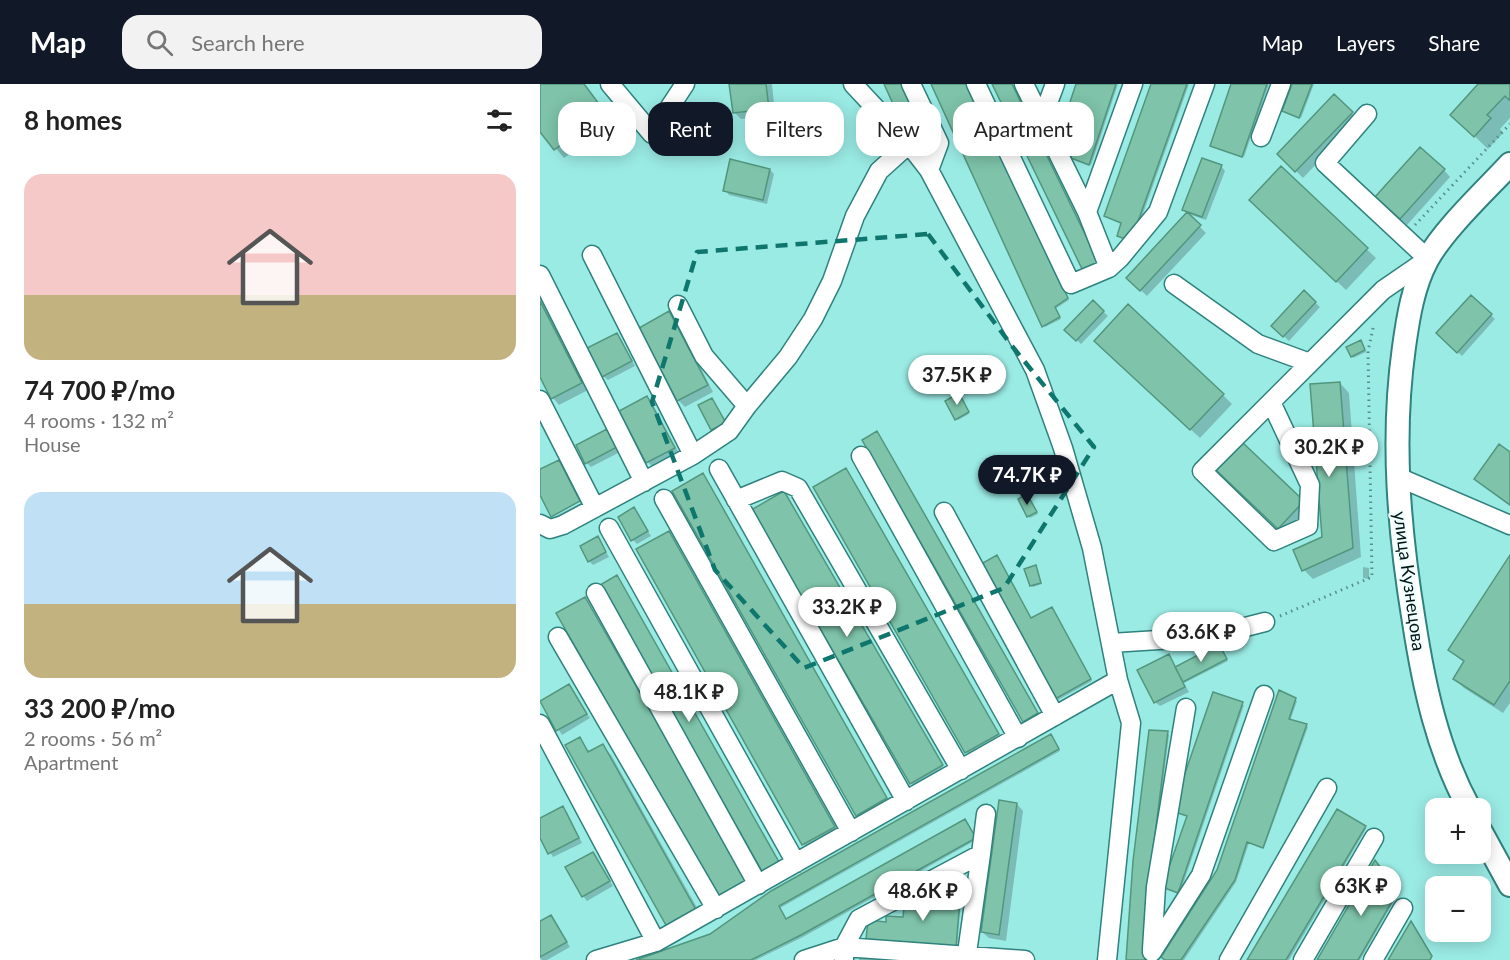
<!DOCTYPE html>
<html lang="en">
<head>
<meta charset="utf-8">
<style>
  :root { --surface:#fff; --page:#f2f2f2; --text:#222; --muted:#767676; --accent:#111827 }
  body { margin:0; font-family:Lato,sans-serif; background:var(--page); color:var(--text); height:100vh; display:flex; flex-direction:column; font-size:22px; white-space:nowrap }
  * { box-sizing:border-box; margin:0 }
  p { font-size:20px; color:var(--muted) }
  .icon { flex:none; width:33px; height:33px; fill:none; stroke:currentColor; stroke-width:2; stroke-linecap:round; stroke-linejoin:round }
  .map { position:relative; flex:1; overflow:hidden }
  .drawer { display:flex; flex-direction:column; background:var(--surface); width:540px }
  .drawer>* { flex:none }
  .banner { position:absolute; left:18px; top:18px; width:570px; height:54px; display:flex; gap:12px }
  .tools { position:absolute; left:885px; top:714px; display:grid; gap:12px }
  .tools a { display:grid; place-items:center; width:66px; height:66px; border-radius:12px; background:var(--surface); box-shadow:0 3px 15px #0003; font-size:30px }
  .price { position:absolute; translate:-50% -51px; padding:0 14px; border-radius:21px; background:#fff; color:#222; font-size:20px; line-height:39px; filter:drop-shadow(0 2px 3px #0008) }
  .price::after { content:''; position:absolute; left:50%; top:36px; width:18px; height:14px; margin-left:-9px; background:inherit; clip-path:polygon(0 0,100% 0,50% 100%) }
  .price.selected { background:var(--accent); color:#fff }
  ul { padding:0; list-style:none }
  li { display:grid; align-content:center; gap:12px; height:318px; padding:0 24px }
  li span { display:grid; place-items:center; height:186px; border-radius:18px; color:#555 }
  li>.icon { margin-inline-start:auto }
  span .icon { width:108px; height:108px; fill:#fffc; stroke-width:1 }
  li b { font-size:26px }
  h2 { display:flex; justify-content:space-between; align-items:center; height:72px; padding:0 24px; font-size:26px }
  .tag { padding:0 21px; border-radius:18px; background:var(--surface); box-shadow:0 3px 15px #0003; font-size:21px; line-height:54px }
  .tag.selected { background:var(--accent); color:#fff }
  header { display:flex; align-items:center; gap:36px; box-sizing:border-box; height:84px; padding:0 30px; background:var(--accent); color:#fff }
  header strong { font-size:28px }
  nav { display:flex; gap:33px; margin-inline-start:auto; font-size:21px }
  .search { width:420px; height:54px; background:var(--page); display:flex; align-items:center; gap:15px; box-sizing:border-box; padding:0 21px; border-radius:18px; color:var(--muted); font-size:22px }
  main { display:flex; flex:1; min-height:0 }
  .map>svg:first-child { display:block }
  .shadow { fill:#0003 }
  .building { fill:#7ec3aa; stroke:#52967e; stroke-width:1.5 }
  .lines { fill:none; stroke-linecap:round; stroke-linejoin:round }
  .minor-casing { stroke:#2f827d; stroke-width:21 }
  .major-casing { stroke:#2f827d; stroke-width:26 }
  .path { stroke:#588e8a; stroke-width:3; stroke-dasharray:1.5 4.5; stroke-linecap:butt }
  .minor { stroke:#fff; stroke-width:18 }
  .major { stroke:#fff; stroke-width:22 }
  .marked { fill:none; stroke:#0f766e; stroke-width:4.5; stroke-dasharray:12 8; stroke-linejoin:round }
  .labels { text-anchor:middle; stroke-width:4.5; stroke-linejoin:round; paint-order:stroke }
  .street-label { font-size:18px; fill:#001413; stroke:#f0fffd }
</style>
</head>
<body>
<header>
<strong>Map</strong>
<div class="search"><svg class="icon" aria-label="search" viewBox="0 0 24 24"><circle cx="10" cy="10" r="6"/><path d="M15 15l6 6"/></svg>Search here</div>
<nav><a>Map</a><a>Layers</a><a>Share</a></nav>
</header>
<main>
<section class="drawer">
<h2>8 homes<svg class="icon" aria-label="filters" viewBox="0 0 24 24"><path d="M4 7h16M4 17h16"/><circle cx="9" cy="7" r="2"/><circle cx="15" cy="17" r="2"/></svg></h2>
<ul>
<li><span style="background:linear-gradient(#f6c9c9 65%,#c2b280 0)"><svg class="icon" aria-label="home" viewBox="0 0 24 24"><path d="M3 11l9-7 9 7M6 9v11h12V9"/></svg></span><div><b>74 700 ₽/mo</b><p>4 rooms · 132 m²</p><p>House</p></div></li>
<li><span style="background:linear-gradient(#bfe0f5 60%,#c2b280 0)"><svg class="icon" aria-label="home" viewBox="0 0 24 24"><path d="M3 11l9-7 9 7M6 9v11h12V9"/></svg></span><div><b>33 200 ₽/mo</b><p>2 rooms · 56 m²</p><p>Apartment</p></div></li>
</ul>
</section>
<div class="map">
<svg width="970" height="876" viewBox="0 0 970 876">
  <rect width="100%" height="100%" fill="#9bebe5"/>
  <!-- shadow -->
  <path class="shadow" d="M0,0H45L73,38L24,74L0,45Z
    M191,0H232L235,31L201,35L194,28Z
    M346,0L375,25L362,34Z
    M393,0H429L529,216L515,225L521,235L505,243Z
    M538,0H578L551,81L534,76L532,74L537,61L520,54Z
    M613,0H649L593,158L578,151L583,139L565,132Z
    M693,0H729L704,73L673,63Z
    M754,0H774L761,34L743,27Z
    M941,0H970V34L960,45L963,49L948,65L926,44Z
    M794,12L818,36L763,94L739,70Z
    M681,82L685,87L666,136L648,130L644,125Z
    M741,84L836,174L806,206L720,125Z
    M230,86L234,90L227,120L189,111L185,106Z
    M904,86L910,93L867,141L844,120Z
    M647,130L666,149L607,212L588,194Z
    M764,208L780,223L749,257L733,242Z
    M931,213L955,235L922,272L898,249Z
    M0,214L48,306L19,321L13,314L0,290Z
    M553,218L568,232L541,260L526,246Z
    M129,229L136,236L173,308L145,323L138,316Z
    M76,250L81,255L95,282L68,296L63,292Z
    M822,260L826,268L813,274L812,272Z
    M565,266L683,311L692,320L660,354Z
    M800,299L809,309L821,473L773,495L764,486L783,454Z
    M420,313L429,330L418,336L416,335Z
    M107,314L113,321L140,371L114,385L108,378L81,328Z
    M172,316L189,343L177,350L160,322Z
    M66,347L80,368L51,383L47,379Z
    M339,351L499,631L486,638L485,637Z
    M19,377L25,384L41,415L13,430V432L0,407V387Z
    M678,386L770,424L746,451Z
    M308,388L459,652L428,670L275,404Z
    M164,393L348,716L319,732L318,731Z
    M245,410L403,683L373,701L213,426Z
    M489,413L498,430L490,434L488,432Z
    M43,418L46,424L19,439L14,433Z
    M94,425L111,452L97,460L93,456Z
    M130,450L296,745L265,762L98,466Z
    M58,454L69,473L53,481L49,477Z
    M970,474V619L963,629L924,604L915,595L925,579L909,566Z
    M823,483L829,484V495L823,494Z
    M497,485L502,500L493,503L491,501Z
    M513,526L552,597L518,616L491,536Z
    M681,564L688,577L644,599L649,608L620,622L615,618L628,572L637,584Z
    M29,602L50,634L22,651L1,618Z
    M740,608L757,617L750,637L768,643L724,764L709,759L696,798L644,876H626L678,787Z
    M674,610L704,621L640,809L624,803L648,733L635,728Z
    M627,649L629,651L613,777L606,876H587Z
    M513,654L520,667L240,824L247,837L425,736L436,756L263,853L216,876H101L170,852Z
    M39,655L50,668L62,661L71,671L164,836L27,662Z
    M477,720L483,727L466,857L449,854L442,848Z
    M23,724L27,728L42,759L13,773L0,751V736Z
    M825,743L826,745L749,876H709Z
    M53,770L73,802L47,817L43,812Z
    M835,778L858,810L820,876H778Z
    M421,804L422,806L417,864L330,856L328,854L348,840L365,835L399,819Z
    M11,833L30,863L7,876H2L0,874V839Z
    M319,873L347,876H319Z"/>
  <!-- building -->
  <path class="building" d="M0,0H44L65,28L14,66L0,48Z
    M189,0H226L229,25L193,29Z
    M344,0H364L374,23L359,33Z
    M391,0H429L528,214L515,223L520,233L502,243Z
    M452,0H472L561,183L545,191Z
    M536,0H576L549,81L531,74L535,60L518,54Z
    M611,0H647L591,157L577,152L581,139L564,132Z
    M691,0H727L702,73L670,62Z
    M752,0H772L759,34L742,27Z
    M938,0H970V14L969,16L965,12L947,31L951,34L934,53L910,31Z
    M794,10L813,28L755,88L737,70Z
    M880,63L905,85L860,135L835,113Z
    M662,74L682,81L662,133L642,126Z
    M190,75L230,85L223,116L183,107Z
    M741,82L828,164L796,198L709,116Z
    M647,128L661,141L600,207L586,194Z
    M764,206L776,218L743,253L731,242Z
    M931,211L952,230L917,269L896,249Z
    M553,216L564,227L536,257L524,246Z
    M0,217L42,299L11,315L0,293Z
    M588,220L684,310L650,346L554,257Z
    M129,227L168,301L137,317L99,244Z
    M77,249L92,277L62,293L47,264Z
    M821,256L825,266L811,273L806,263Z
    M800,298L813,464L762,487L753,466L782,453L770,300Z
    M419,309L429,328L415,336L405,317Z
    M107,312L135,364L106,379L79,327Z
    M172,314L186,339L171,346L158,321Z
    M67,345L77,363L45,380L36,361Z
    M337,347L498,629L483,638L322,356Z
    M702,358L764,417L738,445L676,386Z
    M959,360L970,368V421L934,395Z
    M19,376L40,417L11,433L0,411V385Z
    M306,384L459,650L425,669L273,403Z
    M163,389L347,714L316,732L132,407Z
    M244,407L403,681L370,700L211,426Z
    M487,410L497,428L487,433L478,415Z
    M94,423L108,447L91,457L78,433Z
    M129,447L295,743L262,761L96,465Z
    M58,452L66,468L48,478L40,462Z
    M457,471L491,534L512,523L551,595L515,615L441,480Z
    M970,471V597L954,621L913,595L924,577L908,566Z
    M496,481L501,499L490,502L484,485Z
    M77,491L239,778L222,787L60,501Z
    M45,513L207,796L178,813L16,529Z
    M679,560L687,575L643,598L635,583Z
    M629,570L645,603L614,619L597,586Z
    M29,600L47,630L16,647L0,617Z
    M739,606L756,614L749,635L767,640L723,764L707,758L695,796L641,876H625L621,873L677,786Z
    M673,608L703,618L638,809L622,803L647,732L632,727Z
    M609,646L628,647L612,775L605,876H586L593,777Z
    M511,650L519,665L239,822L246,835L425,735L436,754L261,851L211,876H96L170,850L231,807Z
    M40,653L48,668L63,660L156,826L127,843L25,661Z
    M459,716L477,719L459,851L441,848Z
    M23,722L39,754L8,770L0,754V734Z
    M797,725L826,742L746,876H707Z
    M53,768L70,797L42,813L25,783Z
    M835,776L858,807L818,876H777Z
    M399,800L421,802L416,863L326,855L328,836L346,838V832L363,833L364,824L380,825V816L397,818Z
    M11,831L27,858L0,873V837Z
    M871,837L892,872L890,876H848Z"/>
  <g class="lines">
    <!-- minor casing -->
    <g class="minor-casing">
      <path id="minor" d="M70,0L112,50L145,0
        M313,0L369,60L389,86L495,286L523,364L552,464L578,596L591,639L567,876
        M371,0L399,59L389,86
        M436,0L531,200L569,184L580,174L618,128L665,0
        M484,0L547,128
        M502,35L515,0
        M721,53L741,0
        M52,171L153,371
        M569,184L547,128L593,0
        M0,191L104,398
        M634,200L718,260L770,279
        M138,221L164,272L207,322
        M0,316L55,424
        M731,318L770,401L768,442L734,457L662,387L843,206L888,175L785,79L827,30
        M321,372L478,654
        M179,385L366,717
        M858,393L970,441
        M124,415L311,748
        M196,416L242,397L258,404L421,686
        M404,428L515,632
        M0,440L10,445L23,441L153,371L189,347L207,322L248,273L273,235L292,197L315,132L339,87L369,60
        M69,444L256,779
        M56,509L218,801
        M18,553L176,825
        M571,559L666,553L725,538
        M0,640L116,858
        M441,770L446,730
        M612,865L616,803L646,624
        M612,868L661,791L724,611
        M56,876L116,858L578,596
        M264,876L304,863L485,876
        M304,876V863L319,835L441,770L426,876
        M689,876L787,704
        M763,876L834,754
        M833,876L863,824"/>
    </g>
    <!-- major casing -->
    <g class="major-casing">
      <path id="major" d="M929,724C898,667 884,603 874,538C859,447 851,355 864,263C868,234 873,202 887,176C904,145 946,106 970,80
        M940,746L970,801"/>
    </g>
    <!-- path -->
    <path class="path" d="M875,141L970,40
      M740,532L832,493L828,267L834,240"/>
    <!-- minor -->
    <use href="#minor" class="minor"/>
    <!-- major -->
    <use href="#major" class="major"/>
  </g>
  <!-- marked area -->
  <path class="marked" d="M388,150L472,262L554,363L464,504L264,584L175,486L112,318L157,168Z"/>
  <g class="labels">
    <!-- street labels -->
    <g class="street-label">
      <text transform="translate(869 497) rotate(82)" y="6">улица Кузнецова</text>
    </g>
  </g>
</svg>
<div class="tools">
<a>+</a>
<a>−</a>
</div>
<b class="price" style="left:417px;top:322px">37.5K ₽</b>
<b class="price" style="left:789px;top:394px">30.2K ₽</b>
<b class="price selected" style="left:487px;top:422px">74.7K ₽</b>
<b class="price" style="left:307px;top:554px">33.2K ₽</b>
<b class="price" style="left:661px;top:579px">63.6K ₽</b>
<b class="price" style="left:149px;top:639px">48.1K ₽</b>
<b class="price" style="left:821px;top:833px">63K ₽</b>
<b class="price" style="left:383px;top:838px">48.6K ₽</b>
<div class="banner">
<a class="tag">Buy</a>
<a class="tag selected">Rent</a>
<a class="tag">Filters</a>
<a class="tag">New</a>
<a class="tag">Apartment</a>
</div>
</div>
</main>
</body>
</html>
